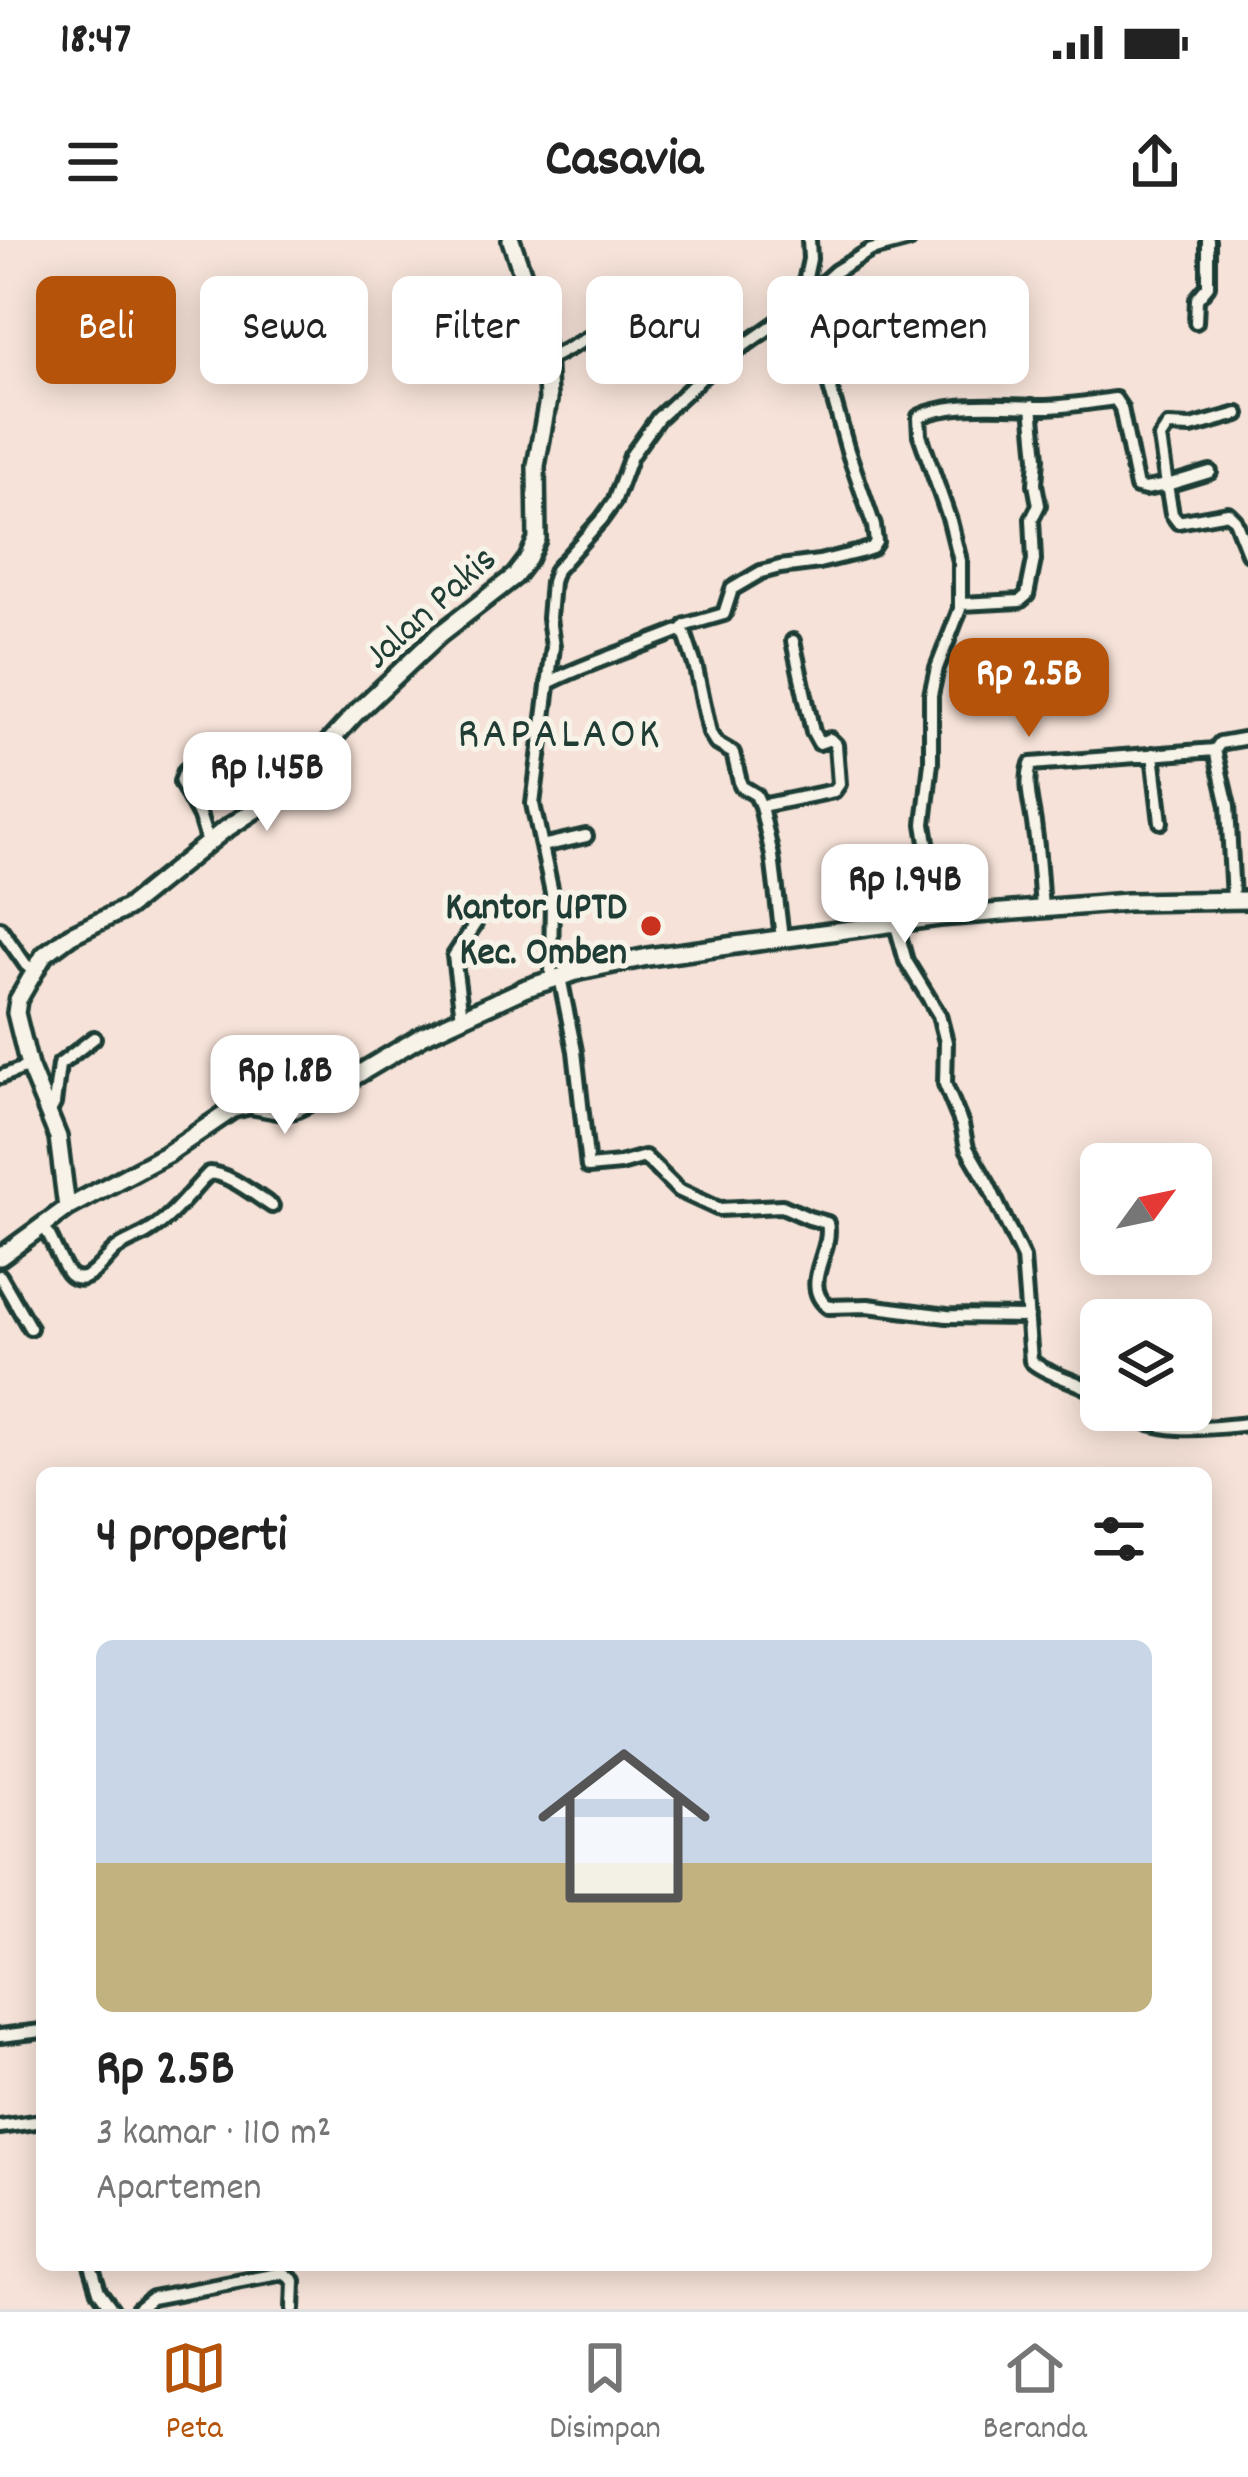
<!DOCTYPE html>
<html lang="id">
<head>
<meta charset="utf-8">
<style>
  :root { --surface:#fff; --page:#f6f6f6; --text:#222; --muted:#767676; --line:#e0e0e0; --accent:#b45309 }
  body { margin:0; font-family:Dekko,sans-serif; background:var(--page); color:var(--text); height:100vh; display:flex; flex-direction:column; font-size:45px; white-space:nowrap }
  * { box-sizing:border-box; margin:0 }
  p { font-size:39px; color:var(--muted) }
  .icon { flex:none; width:66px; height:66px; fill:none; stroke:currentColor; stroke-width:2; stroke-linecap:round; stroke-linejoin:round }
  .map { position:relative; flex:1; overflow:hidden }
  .drawer { position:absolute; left:36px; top:1227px; width:1176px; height:804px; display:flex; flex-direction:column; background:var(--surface); border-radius:18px; box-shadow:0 6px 30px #0003 }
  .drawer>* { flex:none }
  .banner { position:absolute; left:36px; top:36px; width:1176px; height:108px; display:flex; gap:24px }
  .needle { width:78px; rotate:57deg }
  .tools { position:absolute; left:1080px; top:903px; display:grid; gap:24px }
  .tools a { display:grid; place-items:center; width:132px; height:132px; border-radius:18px; background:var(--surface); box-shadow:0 6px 30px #0003; font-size:60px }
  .price { position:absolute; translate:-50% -102px; padding:0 27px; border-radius:24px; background:#fff; color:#222; font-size:39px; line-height:78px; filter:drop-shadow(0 3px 6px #0008) }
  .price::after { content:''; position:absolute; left:50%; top:72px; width:36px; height:27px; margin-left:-18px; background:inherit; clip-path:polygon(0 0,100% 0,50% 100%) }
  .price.selected { background:var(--accent); color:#fff }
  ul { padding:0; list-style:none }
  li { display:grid; align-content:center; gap:24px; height:636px; padding:0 60px }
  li+li { border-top:3px solid var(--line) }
  li span { display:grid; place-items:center; height:372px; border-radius:18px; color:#555 }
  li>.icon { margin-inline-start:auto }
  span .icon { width:216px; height:216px; fill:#fffc; stroke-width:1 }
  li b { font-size:51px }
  h2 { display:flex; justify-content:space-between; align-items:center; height:144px; padding:0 60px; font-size:51px }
  .chip { padding:0 42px; border-radius:18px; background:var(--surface); box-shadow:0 6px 30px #0003; font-size:42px; line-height:108px }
  .chip.selected { background:var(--accent); color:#fff }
  .status { display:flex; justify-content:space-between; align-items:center; height:84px; padding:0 60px; background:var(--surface); direction:ltr }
  .status svg { height:33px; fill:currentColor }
  header { display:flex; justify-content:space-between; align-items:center; height:156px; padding:0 60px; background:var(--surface); font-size:54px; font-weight:800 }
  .dock { display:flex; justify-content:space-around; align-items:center; height:168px; border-top:3px solid var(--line); background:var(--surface); font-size:33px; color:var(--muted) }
  .dock a { display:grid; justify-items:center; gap:6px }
  .dock .selected { color:var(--accent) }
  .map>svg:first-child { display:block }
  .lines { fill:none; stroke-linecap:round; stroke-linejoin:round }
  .street-casing { stroke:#1f3d34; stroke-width:20 }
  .secondary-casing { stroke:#1f3d34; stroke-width:24 }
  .street { stroke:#f7f3e8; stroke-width:10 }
  .secondary { stroke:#f7f3e8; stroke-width:15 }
  .poi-dot { fill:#c8321e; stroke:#f7f3e8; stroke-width:4.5 }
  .labels { text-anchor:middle; stroke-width:10; stroke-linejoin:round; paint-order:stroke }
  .street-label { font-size:39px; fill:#1f3d34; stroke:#f7f3e8 }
  .poi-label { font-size:39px; font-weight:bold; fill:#1f3d34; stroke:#f7f3e8; text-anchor:end }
  .quarter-label { font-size:45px; letter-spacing:3px; fill:#1f3d34; stroke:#f7f3e8 }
</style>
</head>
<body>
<div class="status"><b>18:47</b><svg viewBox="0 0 49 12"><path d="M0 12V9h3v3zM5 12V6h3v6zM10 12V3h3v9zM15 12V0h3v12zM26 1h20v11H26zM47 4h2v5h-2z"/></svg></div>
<header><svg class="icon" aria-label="menu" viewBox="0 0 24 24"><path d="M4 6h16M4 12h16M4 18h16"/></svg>Casavia<svg class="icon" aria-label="share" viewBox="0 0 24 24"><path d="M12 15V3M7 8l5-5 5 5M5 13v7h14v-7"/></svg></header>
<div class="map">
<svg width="1248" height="2069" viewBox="0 0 1248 2069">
  <rect width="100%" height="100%" fill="#f6e2d8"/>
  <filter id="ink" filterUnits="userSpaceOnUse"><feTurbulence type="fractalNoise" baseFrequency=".00833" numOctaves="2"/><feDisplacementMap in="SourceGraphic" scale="24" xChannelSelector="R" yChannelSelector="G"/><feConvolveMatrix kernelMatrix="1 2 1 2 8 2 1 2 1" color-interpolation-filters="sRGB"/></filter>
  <g filter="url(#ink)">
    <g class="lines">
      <!-- street casing -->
      <g class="street-casing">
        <path id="street" d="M1196,82L1197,59L1208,46V0
          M547,120L594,95L625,75
          M1210,232L1167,245L1160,198L1168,186L1191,187L1238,174
          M961,364L1020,361L1027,355L1034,320L1032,279L1039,265L1035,244L1037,218L1032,166
          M548,443C591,421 638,408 683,389
          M1153,514L1161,582
          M204,515L185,531L181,542L200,577L208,603
          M761,566L834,551L839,544L836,505L830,499L819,503L813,492L793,401
          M542,606L533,564L553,407L549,378L552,342L556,330L601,280L614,262L631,216L658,178L712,128L782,79L836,31L871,10L909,0
          M1233,659L1228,566L1215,510L1220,503L1248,498
          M936,660L960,636
          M1042,669C1040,643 1039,617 1035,591C1033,568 1024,547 1031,524L1215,510
          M939,677L924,584L931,522V455L937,428L960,369V321L950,281L920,195L919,177C949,162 1002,166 1036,167C1061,168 1090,162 1115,159L1121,168L1137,247L1145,249L1167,245L1172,274L1178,282L1228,273L1235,280L1248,313
          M895,682L906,721L939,775L946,802L945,844L962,885L967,908L988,944L1023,1018L1031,1121C1046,1135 1080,1141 1101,1155
          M0,688L26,725L36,730
          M782,698L772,616L761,566L756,555L741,546L733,513L716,503L710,493L696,428L683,389L686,385L724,374L732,349L761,332L780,327L819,322L860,312L872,308L876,302L874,286L848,211L818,104L813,96L798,89L796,84L810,19L809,0
          M560,737L575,811L588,927L620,924L645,917L678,950L719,969L782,966L809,978L827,983C834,1011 799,1044 828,1067L868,1066L947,1076L1028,1077
          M551,740L552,653L542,606L586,596
          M462,777L454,716L475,684
          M0,837L29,826
          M49,873L54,864L59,825L94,798
          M43,985C52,997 62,1028 70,1035C87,1049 104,1019 115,1010C125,1002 137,999 148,992C172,978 190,952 209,933C230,934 253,954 272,966
          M0,1036L30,1088
          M1119,1170C1160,1195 1202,1189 1248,1184
          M0,1796L42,1791
          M0,1887L42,1881
          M91,2025L99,2051L112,2069
          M138,2069L152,2058L284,2033L294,2041L293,2069"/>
      </g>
      <!-- secondary casing -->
      <g class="secondary-casing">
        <path id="secondary" d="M67,968L58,897L29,826L16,773L18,760L44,715L71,695L127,668L223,591L284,551L356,473L439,395L515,336L528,319L537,299L536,226L548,160L546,114L542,92L511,0
          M0,1017L67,968L167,914L233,869L250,865L283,871L295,869L320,857L424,795L526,748L579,731L648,717L939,677L1127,662L1248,660"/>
      </g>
      <!-- street -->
      <use href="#street" class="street"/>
      <!-- secondary -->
      <use href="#secondary" class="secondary"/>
    </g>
  </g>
  <!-- markers -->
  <circle class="poi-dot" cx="651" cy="686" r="12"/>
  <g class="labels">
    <!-- street labels -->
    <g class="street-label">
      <text transform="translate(428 365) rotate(-42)" y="14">Jalan Pakis</text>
    </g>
    <!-- poi labels -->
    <g class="poi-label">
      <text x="627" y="678">Kantor UPTD<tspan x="627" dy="45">Kec. Omben</tspan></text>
    </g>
    <!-- quarter labels -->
    <g class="quarter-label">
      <text x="560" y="506">RAPALAOK</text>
    </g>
  </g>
</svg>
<div class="tools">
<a><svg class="needle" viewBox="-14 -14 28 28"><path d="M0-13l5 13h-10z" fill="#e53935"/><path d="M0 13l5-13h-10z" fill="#767676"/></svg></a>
<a><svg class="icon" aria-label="layers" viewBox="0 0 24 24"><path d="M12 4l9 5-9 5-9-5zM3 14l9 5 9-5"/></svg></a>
</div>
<b class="price selected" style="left:1029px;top:500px">Rp 2.5B</b>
<b class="price" style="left:267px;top:594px">Rp 1.45B</b>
<b class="price" style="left:905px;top:706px">Rp 1.94B</b>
<b class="price" style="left:285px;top:897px">Rp 1.8B</b>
<div class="banner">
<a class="chip selected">Beli</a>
<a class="chip">Sewa</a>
<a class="chip">Filter</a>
<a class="chip">Baru</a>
<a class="chip">Apartemen</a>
</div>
<section class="drawer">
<h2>4 properti<svg class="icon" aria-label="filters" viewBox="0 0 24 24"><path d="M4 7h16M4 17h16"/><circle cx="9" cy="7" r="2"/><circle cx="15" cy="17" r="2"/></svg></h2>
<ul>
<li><span style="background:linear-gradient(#c9d6e8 60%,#c2b280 0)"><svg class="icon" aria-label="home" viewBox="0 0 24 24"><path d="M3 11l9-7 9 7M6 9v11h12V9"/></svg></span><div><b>Rp 2.5B</b><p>3 kamar · 110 m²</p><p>Apartemen</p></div></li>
</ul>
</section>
</div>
<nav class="dock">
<a class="selected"><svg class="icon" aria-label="map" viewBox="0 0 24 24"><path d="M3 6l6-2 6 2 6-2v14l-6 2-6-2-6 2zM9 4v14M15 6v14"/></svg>Peta</a>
<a><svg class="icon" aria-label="saved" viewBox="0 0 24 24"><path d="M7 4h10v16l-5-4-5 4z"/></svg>Disimpan</a>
<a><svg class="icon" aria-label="home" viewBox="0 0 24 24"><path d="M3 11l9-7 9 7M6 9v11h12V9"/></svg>Beranda</a>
</nav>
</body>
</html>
